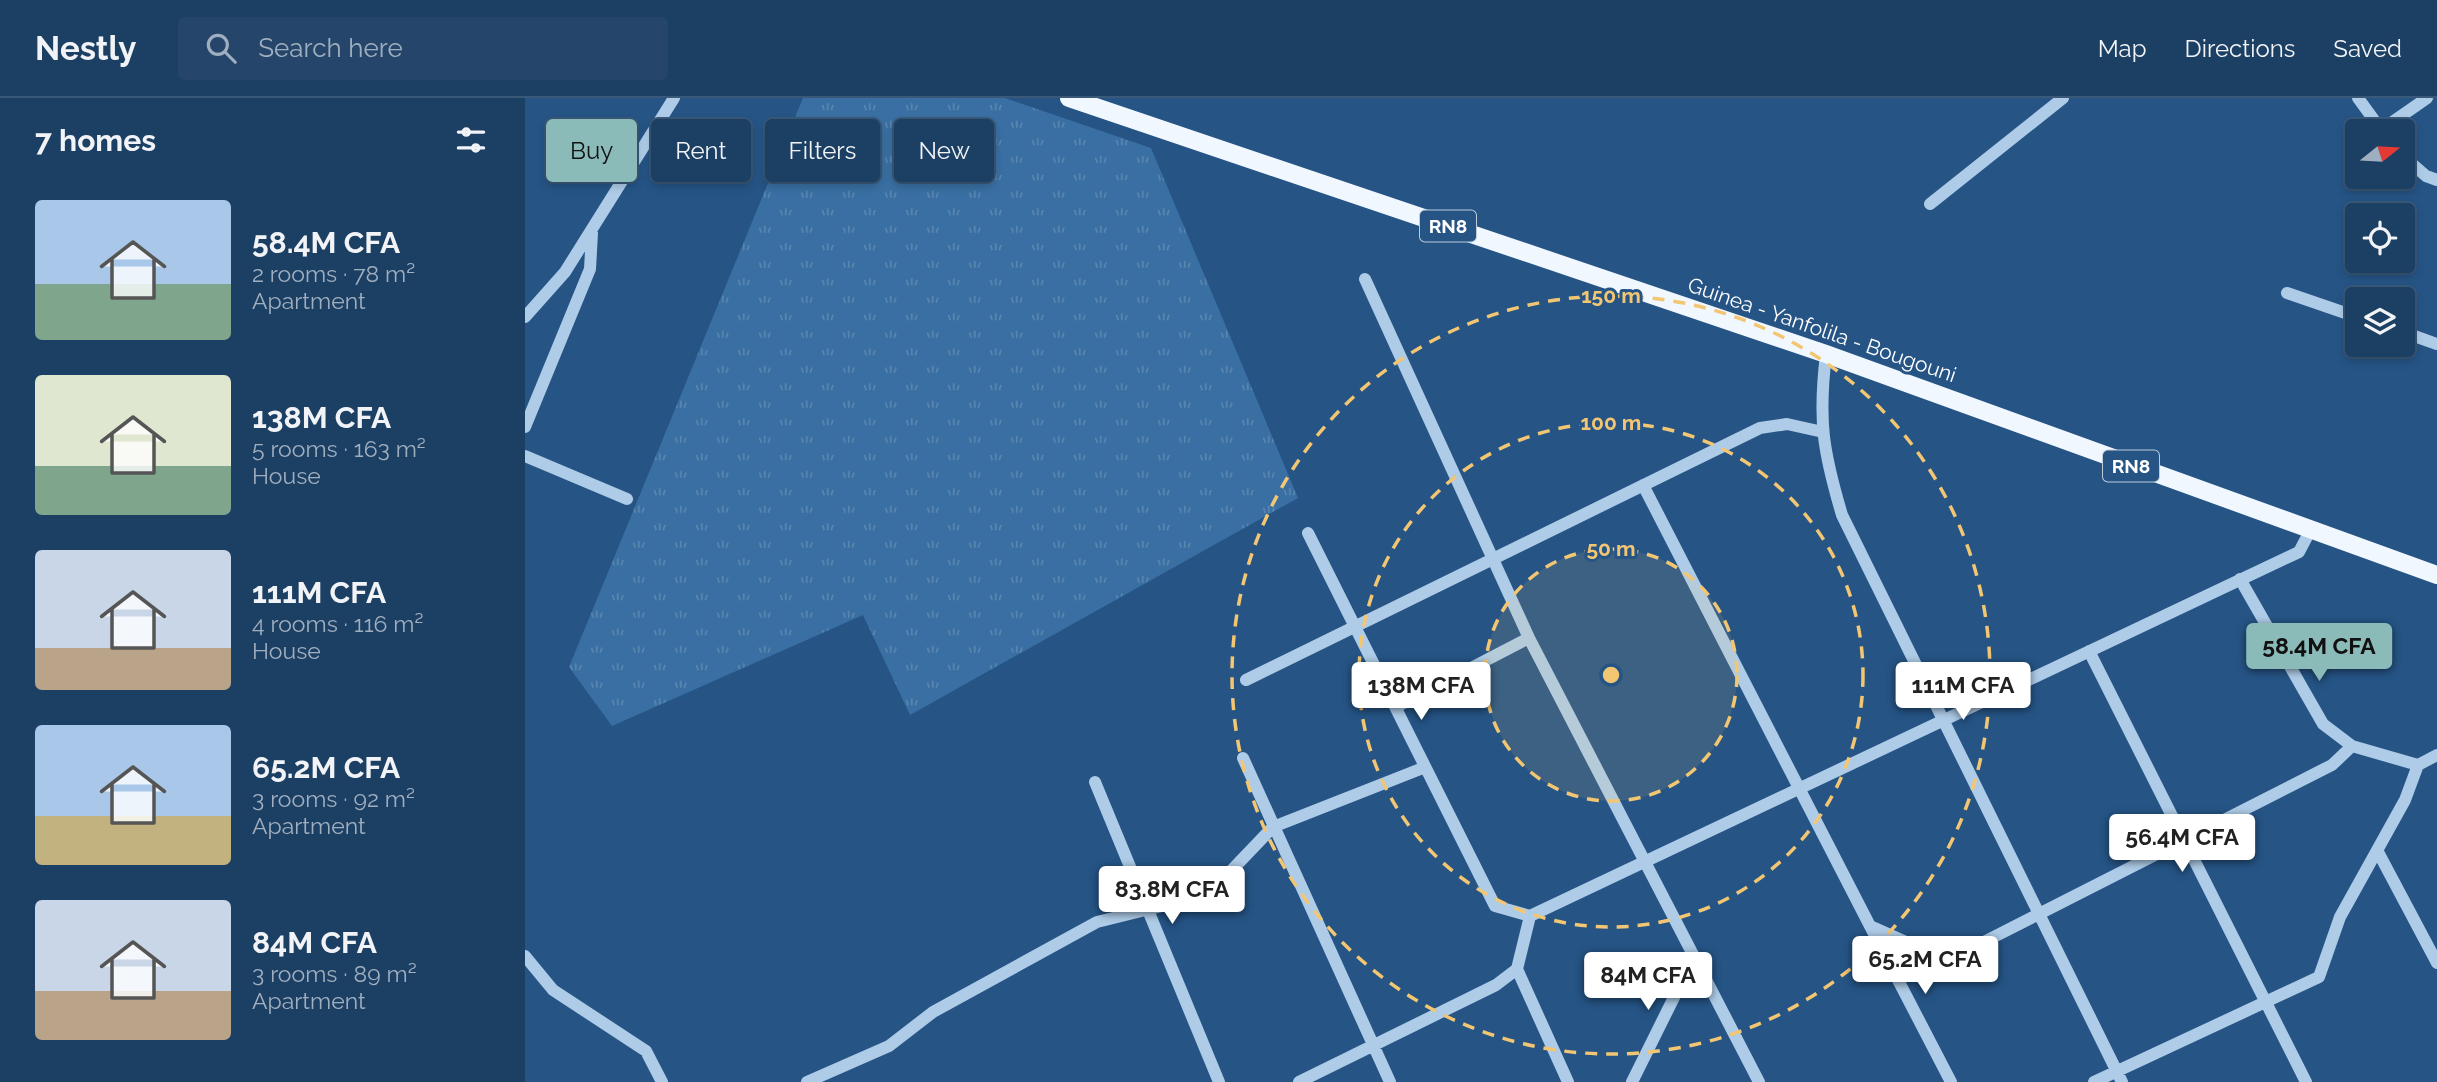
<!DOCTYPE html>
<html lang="en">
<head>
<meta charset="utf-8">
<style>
  :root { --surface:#1c3f64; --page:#25466a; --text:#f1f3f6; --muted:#a0afbf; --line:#3a5878; --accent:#8bbbb9 }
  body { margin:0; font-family:Raleway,sans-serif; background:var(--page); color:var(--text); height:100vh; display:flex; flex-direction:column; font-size:26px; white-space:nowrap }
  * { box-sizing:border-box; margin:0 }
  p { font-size:23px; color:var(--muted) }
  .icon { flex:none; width:38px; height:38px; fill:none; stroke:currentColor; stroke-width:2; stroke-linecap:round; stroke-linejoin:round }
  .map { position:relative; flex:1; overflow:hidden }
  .drawer { display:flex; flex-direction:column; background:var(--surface); width:525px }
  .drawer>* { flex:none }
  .top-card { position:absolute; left:21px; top:21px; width:665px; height:63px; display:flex; gap:14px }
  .needle { width:46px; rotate:72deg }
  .buttons { position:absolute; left:1820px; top:21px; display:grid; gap:14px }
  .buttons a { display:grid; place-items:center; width:70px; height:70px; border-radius:7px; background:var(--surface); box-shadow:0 4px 10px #0003,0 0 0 2px var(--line); font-size:35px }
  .price { position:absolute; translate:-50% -60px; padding:0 16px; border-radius:7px; background:#fff; color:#222; font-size:23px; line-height:46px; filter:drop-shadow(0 2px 4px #0008) }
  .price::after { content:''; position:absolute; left:50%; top:42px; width:21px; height:16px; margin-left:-10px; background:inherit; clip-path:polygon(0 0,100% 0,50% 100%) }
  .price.active { background:var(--accent); color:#111 }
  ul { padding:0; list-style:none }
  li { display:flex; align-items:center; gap:21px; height:175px; padding:0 35px }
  li span { display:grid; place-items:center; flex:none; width:196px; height:140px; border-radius:7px; color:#555 }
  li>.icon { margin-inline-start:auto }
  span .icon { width:84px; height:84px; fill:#fffc; stroke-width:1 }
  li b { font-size:30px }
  h2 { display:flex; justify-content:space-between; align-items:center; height:84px; padding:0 35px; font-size:30px }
  .chip { padding:0 24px; border-radius:7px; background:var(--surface); box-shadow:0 4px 10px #0003,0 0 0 2px var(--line); font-size:24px; line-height:63px }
  .chip.active { background:var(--accent); color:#111 }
  header { display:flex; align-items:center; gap:42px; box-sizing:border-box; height:98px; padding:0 35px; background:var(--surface); border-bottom:2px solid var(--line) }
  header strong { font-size:33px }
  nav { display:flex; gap:38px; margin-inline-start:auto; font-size:24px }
  .search { width:490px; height:63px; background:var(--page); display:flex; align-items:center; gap:18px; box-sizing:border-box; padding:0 24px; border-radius:7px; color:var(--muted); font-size:26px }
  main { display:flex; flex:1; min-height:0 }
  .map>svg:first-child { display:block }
  .grass { fill:url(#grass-tufts) }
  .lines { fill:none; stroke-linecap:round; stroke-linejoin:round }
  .minor { stroke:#aecce8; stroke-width:12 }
  .major { stroke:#f1f7fe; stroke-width:18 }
  .ring { fill:none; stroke:#f2c672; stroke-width:3.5; stroke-dasharray:12 9 }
  .labels { text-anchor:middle; stroke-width:6; stroke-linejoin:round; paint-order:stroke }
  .shield { fill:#255485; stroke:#beccda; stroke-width:2 }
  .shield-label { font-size:19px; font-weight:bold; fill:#fff }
  .street-label { font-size:21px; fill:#fff; stroke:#255485 }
  .centre { fill:#f2c672; stroke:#255485; stroke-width:3.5 }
  .ring-label { font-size:21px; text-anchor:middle; font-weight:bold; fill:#f2c672; stroke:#255485; stroke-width:6; stroke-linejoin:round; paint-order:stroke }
</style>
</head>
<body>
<header>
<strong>Nestly</strong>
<div class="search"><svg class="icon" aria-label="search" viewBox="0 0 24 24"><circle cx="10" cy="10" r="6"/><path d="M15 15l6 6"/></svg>Search here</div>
<nav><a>Map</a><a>Directions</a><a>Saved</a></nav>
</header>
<main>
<section class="drawer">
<h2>7 homes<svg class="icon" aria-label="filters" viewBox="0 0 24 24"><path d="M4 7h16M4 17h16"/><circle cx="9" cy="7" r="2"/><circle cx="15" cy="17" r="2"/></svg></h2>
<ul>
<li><span style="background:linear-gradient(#a9c7e8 60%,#7fa58c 0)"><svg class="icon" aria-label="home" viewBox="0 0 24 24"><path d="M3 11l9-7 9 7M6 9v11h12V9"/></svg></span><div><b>58.4M CFA</b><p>2 rooms · 78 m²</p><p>Apartment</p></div></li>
<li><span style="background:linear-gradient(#dfe7d0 65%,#7fa58c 0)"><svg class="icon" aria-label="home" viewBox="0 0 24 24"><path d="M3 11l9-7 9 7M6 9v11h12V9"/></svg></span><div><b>138M CFA</b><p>5 rooms · 163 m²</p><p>House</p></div></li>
<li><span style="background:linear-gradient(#c9d6e8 70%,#b9a48a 0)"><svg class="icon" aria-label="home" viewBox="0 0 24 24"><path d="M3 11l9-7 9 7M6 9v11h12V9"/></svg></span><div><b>111M CFA</b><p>4 rooms · 116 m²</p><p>House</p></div></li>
<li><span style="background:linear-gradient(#a9c7e8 65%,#c2b280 0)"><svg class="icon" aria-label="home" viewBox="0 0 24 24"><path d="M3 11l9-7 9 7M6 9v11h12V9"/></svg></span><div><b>65.2M CFA</b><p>3 rooms · 92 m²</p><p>Apartment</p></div></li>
<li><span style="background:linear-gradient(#c9d6e8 65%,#b9a48a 0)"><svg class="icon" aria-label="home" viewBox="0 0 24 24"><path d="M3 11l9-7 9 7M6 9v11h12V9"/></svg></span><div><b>84M CFA</b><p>3 rooms · 89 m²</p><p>Apartment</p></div></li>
</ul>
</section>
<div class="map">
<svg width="1912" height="984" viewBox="0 0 1912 984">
  <defs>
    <pattern id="grass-tufts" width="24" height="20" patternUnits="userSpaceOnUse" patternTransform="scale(1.75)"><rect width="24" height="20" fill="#396fa2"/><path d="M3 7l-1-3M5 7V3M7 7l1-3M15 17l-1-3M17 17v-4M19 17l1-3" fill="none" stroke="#5785b0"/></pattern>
  </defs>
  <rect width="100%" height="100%" fill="#255485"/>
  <!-- grass -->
  <path class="grass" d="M278,0H480L626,50L773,400L385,617L338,517L87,628L44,569Z"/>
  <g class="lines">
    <!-- minor -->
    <path class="minor" d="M1833,0L1857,33
      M1856,32L1902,0
      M1878,58L1901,78L1912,82
      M1405,106L1538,0
      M840,181L1004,540L1234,984
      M1762,195L1832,219
      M0,219L40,174L149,0
      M1878,234L1912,246
      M1301,256C1293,323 1298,353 1317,417L1597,984
      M0,329L65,171L67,135
      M0,358L102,401
      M1118,387L1345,828L1401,853L1447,850L1807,667L1827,648
      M783,435L970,808L1005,818
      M1715,481L1798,626L1827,648L1893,667
      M1564,553L1781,984
      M721,582L1235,330L1262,326L1298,334
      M871,609L1004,540
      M718,660L865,984
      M570,684L694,984
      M1852,752L1912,865
      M1345,828L1426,984
      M0,858L28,892L121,953L137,984
      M992,871L1043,984
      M282,984L364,948L408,914L572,824L657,803L704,775L748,729L898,670
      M774,984L971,887L992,871L1005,818L1774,454L1785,433
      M1107,984L1169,859
      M1569,984L1794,879L1815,819L1880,702L1893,667L1912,657"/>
    <!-- major -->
    <path class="major" d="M544,0L1301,256L1912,477"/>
  </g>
  <!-- distance rings -->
  <circle cx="1086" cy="577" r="126" fill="#f2c672" fill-opacity=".12"/>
  <g class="ring">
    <circle cx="1086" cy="577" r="126"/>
    <circle cx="1086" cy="577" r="252"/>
    <circle cx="1086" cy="577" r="379"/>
  </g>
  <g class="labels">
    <!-- shield labels -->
    <g class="shield">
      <rect x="895" y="112.5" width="56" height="31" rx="5"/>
      <rect x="1578" y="352.5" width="56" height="31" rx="5"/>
    </g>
    <g class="shield-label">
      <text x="923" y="135">RN8</text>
      <text x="1606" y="375">RN8</text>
    </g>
    <!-- street labels -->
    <g class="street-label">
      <text transform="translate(1297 232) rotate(19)" y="7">Guinea - Yanfolila - Bougouni</text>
    </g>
  </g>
  <circle cx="1086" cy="577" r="10" class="centre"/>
  <g class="ring-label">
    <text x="1086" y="205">150 m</text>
    <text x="1086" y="332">100 m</text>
    <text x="1086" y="458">50 m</text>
  </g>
</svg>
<div class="buttons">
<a><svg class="needle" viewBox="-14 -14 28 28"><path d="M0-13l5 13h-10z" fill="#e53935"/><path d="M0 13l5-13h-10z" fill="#a0afbf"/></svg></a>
<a><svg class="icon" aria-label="locate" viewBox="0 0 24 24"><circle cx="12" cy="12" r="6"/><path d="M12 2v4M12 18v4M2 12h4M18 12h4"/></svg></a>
<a><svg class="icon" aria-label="layers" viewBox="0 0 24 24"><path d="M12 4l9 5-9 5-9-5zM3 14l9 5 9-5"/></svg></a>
</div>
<b class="price active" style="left:1794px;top:585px">58.4M CFA</b>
<b class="price" style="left:896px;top:624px">138M CFA</b>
<b class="price" style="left:1438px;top:624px">111M CFA</b>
<b class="price" style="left:1657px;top:776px">56.4M CFA</b>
<b class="price" style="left:647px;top:828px">83.8M CFA</b>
<b class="price" style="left:1400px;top:898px">65.2M CFA</b>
<b class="price" style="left:1123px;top:914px">84M CFA</b>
<div class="top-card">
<a class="chip active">Buy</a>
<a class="chip">Rent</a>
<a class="chip">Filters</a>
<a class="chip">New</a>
</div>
</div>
</main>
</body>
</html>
